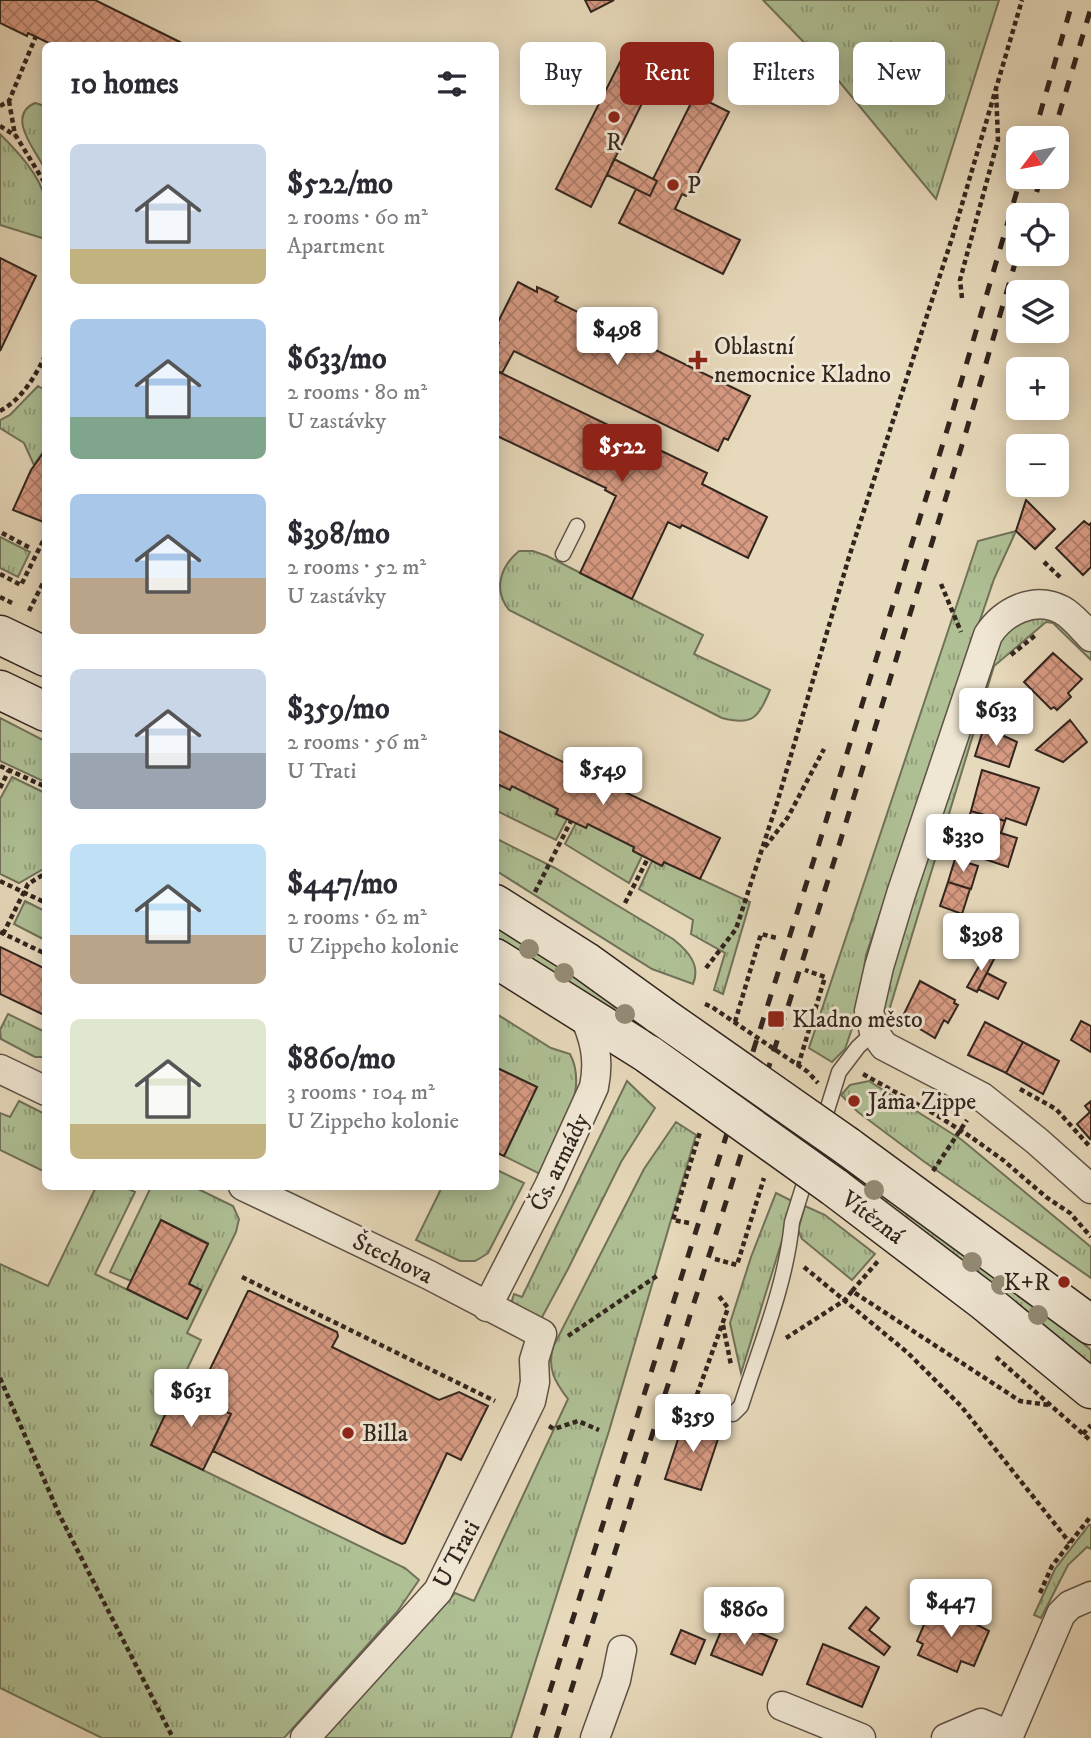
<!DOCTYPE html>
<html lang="en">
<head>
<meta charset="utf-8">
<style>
  :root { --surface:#fff; --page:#f2f2f3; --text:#2b2b33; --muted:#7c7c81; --accent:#8f2418 }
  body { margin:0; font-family:"IM FELL DW Pica",serif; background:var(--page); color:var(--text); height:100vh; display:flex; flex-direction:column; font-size:26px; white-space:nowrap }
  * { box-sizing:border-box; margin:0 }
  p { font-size:23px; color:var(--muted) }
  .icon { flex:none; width:38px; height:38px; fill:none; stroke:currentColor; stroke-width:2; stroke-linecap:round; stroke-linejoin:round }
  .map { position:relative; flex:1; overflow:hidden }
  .details { position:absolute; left:42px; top:42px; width:457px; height:1148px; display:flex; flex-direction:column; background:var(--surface); border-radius:10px; box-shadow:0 4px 18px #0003 }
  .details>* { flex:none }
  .hud { position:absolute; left:520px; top:42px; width:466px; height:63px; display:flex; gap:14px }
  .needle { width:46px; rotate:238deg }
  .tools { position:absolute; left:1006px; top:126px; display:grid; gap:14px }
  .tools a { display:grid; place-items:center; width:63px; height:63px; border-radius:10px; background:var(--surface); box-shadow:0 4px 18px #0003; font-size:35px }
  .price { position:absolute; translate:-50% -60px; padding:0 16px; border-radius:7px; background:#fff; color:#222; font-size:23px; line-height:46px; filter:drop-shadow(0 2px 4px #0008) }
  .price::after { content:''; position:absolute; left:50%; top:42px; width:21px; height:16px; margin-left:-10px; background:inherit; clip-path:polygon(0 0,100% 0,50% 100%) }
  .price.current { background:var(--accent); color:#fff }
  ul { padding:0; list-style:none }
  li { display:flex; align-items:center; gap:21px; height:175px; padding:0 28px }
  li span { display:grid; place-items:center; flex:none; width:196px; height:140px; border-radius:10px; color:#555 }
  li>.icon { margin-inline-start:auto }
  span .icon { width:84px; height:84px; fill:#fffc; stroke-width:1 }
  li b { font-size:30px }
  h2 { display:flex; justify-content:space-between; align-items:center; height:84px; padding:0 28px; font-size:30px }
  .chip { padding:0 24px; border-radius:10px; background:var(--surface); box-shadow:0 4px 18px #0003; font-size:24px; line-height:63px }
  .chip.current { background:var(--accent); color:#fff }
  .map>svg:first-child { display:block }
  .grass { fill:url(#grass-tufts); stroke:#70725a; stroke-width:2 }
  .building { fill:url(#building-cross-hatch); stroke:#32251e; stroke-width:2 }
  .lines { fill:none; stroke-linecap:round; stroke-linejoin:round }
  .service-casing { stroke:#5f5245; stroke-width:17 }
  .minor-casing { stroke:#5f5245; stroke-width:31 }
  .secondary-casing { stroke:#32251e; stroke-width:41 }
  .path { stroke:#32251e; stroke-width:4.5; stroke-dasharray:5 3.5; stroke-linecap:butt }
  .service { stroke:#efe6d3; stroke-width:14 }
  .minor { stroke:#efe6d3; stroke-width:28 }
  .secondary { stroke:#efe6d3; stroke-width:38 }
  .rail { stroke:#32251e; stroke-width:5; stroke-dasharray:12 12; stroke-linecap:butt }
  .secondary-bridge-casing { stroke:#32251e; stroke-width:41; stroke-linecap:butt }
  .path-bridge { stroke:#32251e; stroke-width:4.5; stroke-dasharray:5 3.5; stroke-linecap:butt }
  .secondary-bridge { stroke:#efe6d3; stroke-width:38 }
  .tree { fill:#948b75 }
  .poi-dot { fill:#8f2418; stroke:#efe6d3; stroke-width:2.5 }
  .labels { text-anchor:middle; stroke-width:6; stroke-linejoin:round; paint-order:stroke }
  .poi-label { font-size:24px; fill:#32251e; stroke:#efe6d3; text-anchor:start }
  .street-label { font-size:24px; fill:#32251e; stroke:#efe6d3 }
</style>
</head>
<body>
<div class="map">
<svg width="1091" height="1738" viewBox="0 0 1091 1738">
  <defs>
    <pattern id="grass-tufts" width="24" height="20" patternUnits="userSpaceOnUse" patternTransform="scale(1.75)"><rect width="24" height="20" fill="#afc095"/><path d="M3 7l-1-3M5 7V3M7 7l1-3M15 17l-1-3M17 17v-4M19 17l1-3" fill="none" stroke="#8f9c79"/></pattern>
    <pattern id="building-cross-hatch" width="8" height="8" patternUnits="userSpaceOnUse" patternTransform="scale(1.75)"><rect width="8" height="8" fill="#d89b83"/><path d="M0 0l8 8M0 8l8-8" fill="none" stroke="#b07e6b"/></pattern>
  </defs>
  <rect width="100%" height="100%" fill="#e7d9bb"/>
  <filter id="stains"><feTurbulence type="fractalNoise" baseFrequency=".00286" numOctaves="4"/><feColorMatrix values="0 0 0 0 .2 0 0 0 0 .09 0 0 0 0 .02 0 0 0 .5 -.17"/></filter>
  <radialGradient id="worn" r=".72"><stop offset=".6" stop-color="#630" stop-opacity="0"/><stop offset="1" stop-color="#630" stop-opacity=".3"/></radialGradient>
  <!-- grass -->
  <path class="grass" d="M763,0H999L936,199L824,63Z
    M35,103L45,106V169C36,151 5,116 35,103Z
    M0,134C17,151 40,175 45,199C48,212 46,226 45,239L0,225Z
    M38,386L45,390V449L34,465L24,443L0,428V420L10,415Z
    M1016,531L994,579L866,955L858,1011L845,1049L832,1062L809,1048L978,541Z
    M0,537L30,552L18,577L0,568Z
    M519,551H533L547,556L703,635L694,654L770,690C758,718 753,726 722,718L509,610C493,590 500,567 519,551Z
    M1034,615L1064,624L1091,651V660L1053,623L1046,622L994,666L884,1027L881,1004L992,649L1001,633Z
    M0,718L45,741V782L0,761Z
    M12,777L45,793V868L19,883L0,874V799Z
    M501,785C522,787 553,802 567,819L556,840L495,810V797Z
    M576,823L586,828L588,824L634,847L633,851L642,856L629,883L565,844Z
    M495,838L555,868L673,939C688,951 701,965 693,984L652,969L495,870Z
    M652,861L662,866L664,862L750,902L723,994L714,990L725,953L691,934L693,920L639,889Z
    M25,901L45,911V940L14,924Z
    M495,921L635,1015L629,1025L495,938Z
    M495,1013L551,1048L570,1054C590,1092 557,1138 540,1174L504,1156L537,1087L495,1067Z
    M8,1014L45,1032V1057H35L1,1039L0,1030Z
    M627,1081L655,1108L621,1162L568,1269L534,1332L521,1338C499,1331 509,1311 514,1294L522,1297Z
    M869,1081L962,1140L1091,1247V1278L926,1163L858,1112L841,1095L850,1085Z
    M19,1101L45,1114V1172L0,1150V1113L10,1117Z
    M676,1122L696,1135L609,1431L511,1738H323L455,1593L474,1601L568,1399C555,1382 547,1369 553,1347L644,1169Z
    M849,1165L1053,1318L1091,1350V1369L846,1176Z
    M495,1169L524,1183L488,1253L482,1257L475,1261H460L416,1240L442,1187L495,1186Z
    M96,1187H124L135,1192L95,1274L187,1319L201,1290L189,1284L208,1243L161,1220L131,1281L110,1272L151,1187H194L233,1206L239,1219L236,1232L187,1333L201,1340L151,1445L405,1568L419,1580L397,1612L284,1738H102L0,1688V1264L48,1286Z
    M776,1193L794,1202L741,1373L730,1323L751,1257Z
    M805,1206L825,1215L875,1254L852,1280L802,1239L798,1230Z
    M1089,1525H1091V1549L1087,1547L1068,1565L1041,1618L1034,1615L1055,1569Z"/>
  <!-- building -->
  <path class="building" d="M0,0H95L188,46H55L28,33L27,36L0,23Z
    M585,0H614L591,12Z
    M622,58L656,75L591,207L556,189Z
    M695,95L729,112L686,196L682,194L675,209L740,240L723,274L619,223L636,189L650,196L657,181L653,179Z
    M614,159L657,181L650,196L607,175Z
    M0,258L36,276L0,351Z
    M518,282L537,292V287L548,292L558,297L555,301L750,396L728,440L724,438L718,451L514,351L502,373L495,370V350L499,343L495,342V328Z
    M495,370L707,473L702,484L767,517L748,558L682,525L680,528L668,522L632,599L580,573L616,496L605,490L606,488L495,435Z
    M46,449V523L13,510L31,470Z
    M1026,500L1055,529L1035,549L1016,531Z
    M1084,521L1089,525L1091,523V567L1083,575L1056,548Z
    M1053,653L1082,679L1068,693L1071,697L1057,710L1054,707L1051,709L1024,682Z
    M1070,720L1087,742L1063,762L1036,750Z
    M984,727L1017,742L1009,767L975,756Z
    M495,729L720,838L700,879L664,862L662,866L633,851L634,847L588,824L586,828L556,814L558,809L512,786L510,790L495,783Z
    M982,770L1039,788L1026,825L1006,818L1005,821L971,811Z
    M971,811L1005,821L1001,833L1017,838L1008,867L958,850Z
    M955,859L978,866L971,889L948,882Z
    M948,882L970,889L962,914L940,906Z
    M0,947L46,969L44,1015L0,994Z
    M986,954L994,959L977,992L967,987Z
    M987,973L1006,983L998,999L978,989Z
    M920,981L955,1000L954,1003L958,1005L948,1023L944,1020L935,1038L902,1018Z
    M1081,1021L1091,1026V1052L1071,1040Z
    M985,1022L1023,1042L1006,1073L968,1055Z
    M1023,1042L1059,1061L1043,1094L1006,1073Z
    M495,1067L537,1087L504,1156L495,1152Z
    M1091,1101V1138L1090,1139L1077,1124L1090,1112L1085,1106Z
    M161,1220L208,1244L189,1284L201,1290L187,1319L127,1289Z
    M248,1291H250L337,1332L338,1336L332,1347L439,1400L459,1392L488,1406L461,1460L447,1453L405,1543L402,1544L385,1536L213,1451L231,1414L196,1398Z
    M177,1389L231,1414L203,1470L151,1445Z
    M685,1418L721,1430L701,1490L665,1479Z
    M932,1606L954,1614L957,1611L964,1610L968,1614V1620L989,1631L974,1666L961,1661L957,1672L918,1655L923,1644L917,1641Z
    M866,1607L879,1618L869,1630L890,1647L884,1655L849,1628Z
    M726,1619L777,1640L762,1675L711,1655Z
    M681,1630L705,1640L695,1664L671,1654Z
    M823,1644L879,1667L862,1707L807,1684Z"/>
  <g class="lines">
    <!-- service casing -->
    <g class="service-casing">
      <path id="service" d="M563,554L577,526
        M733,1414L741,1406C760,1346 786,1285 792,1222L839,1072L858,1047L874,1032"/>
    </g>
    <!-- minor casing -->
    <g class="minor-casing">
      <path id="minor" d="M1091,637C1082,628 1073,616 1062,610C1034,595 1003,612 988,635L901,894L879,967L869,1011L874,1032L884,1046L982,1097L1037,1141L1091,1189
        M0,1069L46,1091
        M243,1186L429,1275L542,1334L534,1360L535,1382L531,1401L438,1591L305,1738
        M487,1307L549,1186L594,1087C600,1058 594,1037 582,1011
        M782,1706L861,1738
        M595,1738L616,1680L622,1650
        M946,1738L981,1723L1009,1735
        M1008,1738L1061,1614L1070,1605L1091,1596"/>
    </g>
    <!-- secondary casing -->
    <g class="secondary-casing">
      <path id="secondary" d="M0,635L46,657
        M0,690L46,712
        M495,904L585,961L660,1015
        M495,958L648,1054
        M847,1146L1091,1325
        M834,1187L984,1301L1091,1389"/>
    </g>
    <!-- path -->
    <path class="path" d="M9,101L15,135
      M0,106L9,101L36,36
      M0,126L16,136L46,185
      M962,298L960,280L998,140L996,89
      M45,383H46
      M0,411C22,399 35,377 46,354
      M2,533L32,549
      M1044,562L1062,579
      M0,574L21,585L46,535
      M941,584L961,632
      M0,597L12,603
      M29,611L46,577
      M1011,655L1037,634
      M0,766L46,787
      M495,784L496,783
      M0,788L9,770
      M765,847L788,817L824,749
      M0,881L46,903
      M535,892L571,821
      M625,903L648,858
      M0,932L46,954
      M3,934L28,884L46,873
      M706,968L736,929L777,803L849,557L953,235L1022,0
      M735,1022L761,934L777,938
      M798,1066L825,977L805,970
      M863,1074L938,1116L971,1137L1003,1160L1046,1197L1070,1213L1091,1237
      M1020,1089L1056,1109L1091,1148
      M933,1171L967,1120
      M689,1223L673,1220L700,1132
      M715,1259L737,1265L764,1178
      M804,1267L908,1353L961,1406L1070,1543
      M242,1277L495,1401
      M852,1291L879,1260
      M723,1325L731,1365
      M568,1336L657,1276
      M786,1338L845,1300L852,1291L1020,1401L1048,1405
      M996,1357L1091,1441
      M0,1378L59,1514L173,1738
      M694,1403L728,1308L719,1296
      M549,1426L554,1429L578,1421L599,1430
      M1083,1434L1091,1425
      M1040,1593L1052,1566L1091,1516"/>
    <!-- service -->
    <use href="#service" class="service"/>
    <!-- minor -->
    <use href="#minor" class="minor"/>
    <!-- secondary -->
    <use href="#secondary" class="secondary"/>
    <!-- rail -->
    <path class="rail" d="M1033,138L1073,0
      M1052,138L1091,8
      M1030,215L1041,177
      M535,1738L817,850L948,427L1021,177
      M556,1738L836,855L966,432L1018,253"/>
    <!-- secondary-bridge casing -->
    <g class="secondary-bridge-casing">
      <path id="secondary-bridge" d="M660,1015L847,1146
        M648,1054L834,1187"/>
    </g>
    <!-- path-bridge -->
    <path class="path-bridge" d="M705,1004L712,1007L808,1072L818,1083"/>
    <!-- secondary-bridge -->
    <use href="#secondary-bridge" class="secondary-bridge"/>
  </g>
  <!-- trees -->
  <g class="tree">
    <circle cx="529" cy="949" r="10"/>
    <circle cx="564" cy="973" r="10"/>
    <circle cx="625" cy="1014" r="10"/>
    <circle cx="874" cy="1190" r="10"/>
    <circle cx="972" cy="1262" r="10"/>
    <circle cx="1001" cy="1285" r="10"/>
    <circle cx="1038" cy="1315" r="10"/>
  </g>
  <!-- markers -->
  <g class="poi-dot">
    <circle cx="614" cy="117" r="7"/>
    <circle cx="673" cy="185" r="7"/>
    <path d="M694.5 349.5h7v7h7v7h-7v7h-7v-7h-7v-7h7z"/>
    <rect x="767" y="1010" width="18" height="18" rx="3.5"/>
    <circle cx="854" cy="1101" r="7"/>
    <circle cx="1064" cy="1282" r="7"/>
    <circle cx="348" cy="1433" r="7"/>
  </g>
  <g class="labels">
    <!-- poi labels -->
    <g class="poi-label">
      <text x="614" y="150" text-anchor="middle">R</text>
      <text x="687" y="193">P</text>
      <text x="714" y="354">Oblastní<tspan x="714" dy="28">nemocnice Kladno</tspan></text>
      <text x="792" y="1027">Kladno město</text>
      <text x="868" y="1109">Jáma Zippe</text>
      <text x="1050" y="1290" text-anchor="end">K+R</text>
      <text x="362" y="1441">Billa</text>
    </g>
    <!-- street labels -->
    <g class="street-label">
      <text transform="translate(559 1162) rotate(-64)" y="8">Čs. armády</text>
      <text transform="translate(873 1217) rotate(37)" y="8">Vítězná</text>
      <text transform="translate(393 1258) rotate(26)" y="8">Štechova</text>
      <text transform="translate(456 1554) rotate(-62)" y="8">U Trati</text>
    </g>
  </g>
  <rect width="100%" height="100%" filter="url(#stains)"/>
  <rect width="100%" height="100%" fill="url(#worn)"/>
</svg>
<div class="tools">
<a><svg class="needle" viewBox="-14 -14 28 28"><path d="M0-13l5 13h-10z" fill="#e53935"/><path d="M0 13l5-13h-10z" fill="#7c7c81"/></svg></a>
<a><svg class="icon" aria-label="locate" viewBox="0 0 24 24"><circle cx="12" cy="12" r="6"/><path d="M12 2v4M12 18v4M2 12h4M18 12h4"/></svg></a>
<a><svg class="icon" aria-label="layers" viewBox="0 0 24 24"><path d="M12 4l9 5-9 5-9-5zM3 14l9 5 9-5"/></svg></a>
<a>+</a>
<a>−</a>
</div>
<b class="price" style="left:617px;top:367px">$498</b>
<b class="price current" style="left:622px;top:484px">$522</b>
<b class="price" style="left:996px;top:748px">$633</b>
<b class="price" style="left:603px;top:807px">$549</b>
<b class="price" style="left:963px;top:874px">$330</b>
<b class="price" style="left:981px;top:973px">$398</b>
<b class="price" style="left:191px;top:1429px">$631</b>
<b class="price" style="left:693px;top:1454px">$359</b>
<b class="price" style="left:951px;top:1639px">$447</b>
<b class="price" style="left:744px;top:1647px">$860</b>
<div class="hud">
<a class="chip">Buy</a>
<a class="chip current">Rent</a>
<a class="chip">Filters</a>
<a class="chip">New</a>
</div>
<section class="details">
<h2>10 homes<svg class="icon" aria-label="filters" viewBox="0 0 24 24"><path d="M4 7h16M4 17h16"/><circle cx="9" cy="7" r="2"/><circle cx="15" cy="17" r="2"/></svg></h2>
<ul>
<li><span style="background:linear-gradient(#c9d6e8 75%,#c2b280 0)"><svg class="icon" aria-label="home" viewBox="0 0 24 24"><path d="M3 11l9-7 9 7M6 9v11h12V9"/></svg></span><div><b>$522/mo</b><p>2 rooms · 60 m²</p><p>Apartment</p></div></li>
<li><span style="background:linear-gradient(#a9c7e8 70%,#7fa58c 0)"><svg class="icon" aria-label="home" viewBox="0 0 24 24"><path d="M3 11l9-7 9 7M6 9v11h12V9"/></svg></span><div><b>$633/mo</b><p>2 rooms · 80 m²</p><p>U zastávky</p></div></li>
<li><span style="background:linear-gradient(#a9c7e8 60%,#b9a48a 0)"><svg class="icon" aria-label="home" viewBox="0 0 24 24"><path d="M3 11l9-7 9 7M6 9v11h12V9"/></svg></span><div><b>$398/mo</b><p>2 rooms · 52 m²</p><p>U zastávky</p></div></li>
<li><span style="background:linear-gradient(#c9d6e8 60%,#9aa5b1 0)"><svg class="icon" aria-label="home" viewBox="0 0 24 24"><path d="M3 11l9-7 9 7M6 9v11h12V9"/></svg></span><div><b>$359/mo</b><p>2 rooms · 56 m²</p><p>U Trati</p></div></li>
<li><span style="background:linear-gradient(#bfe0f5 65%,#b9a48a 0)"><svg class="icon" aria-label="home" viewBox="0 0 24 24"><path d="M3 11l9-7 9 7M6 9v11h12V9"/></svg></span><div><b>$447/mo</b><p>2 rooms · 62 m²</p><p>U Zippeho kolonie</p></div></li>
<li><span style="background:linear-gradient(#dfe7d0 75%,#c2b280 0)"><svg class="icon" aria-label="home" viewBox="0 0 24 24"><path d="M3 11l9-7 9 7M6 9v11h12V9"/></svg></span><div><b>$860/mo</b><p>3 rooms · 104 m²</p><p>U Zippeho kolonie</p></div></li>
</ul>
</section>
</div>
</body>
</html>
